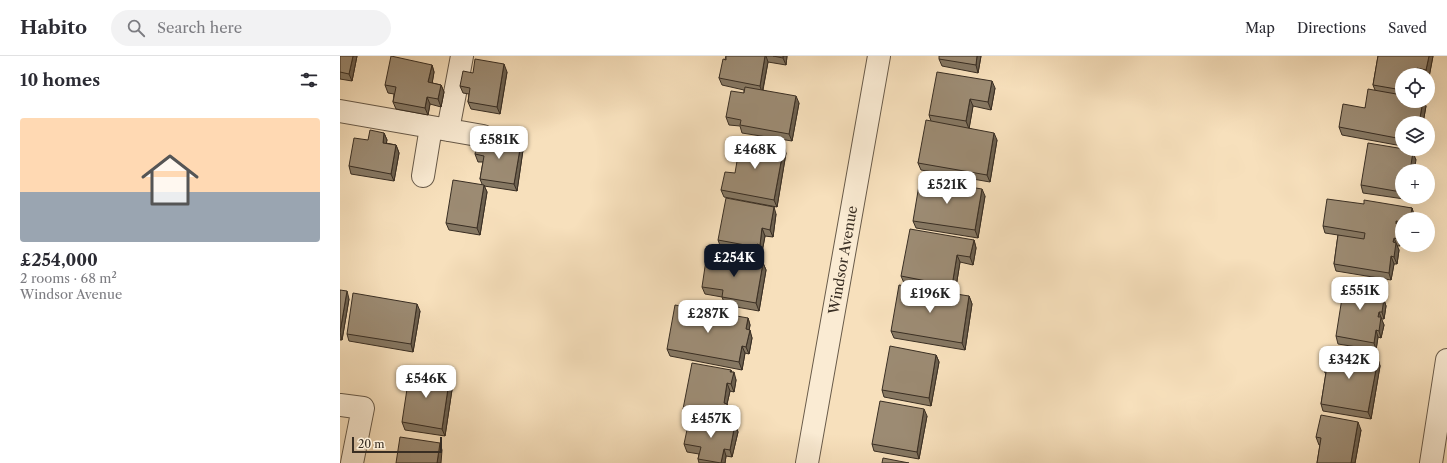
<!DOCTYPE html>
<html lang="en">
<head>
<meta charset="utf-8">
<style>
  :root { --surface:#fff; --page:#f2f2f3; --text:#2b2b33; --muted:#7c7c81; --line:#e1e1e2; --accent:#111827 }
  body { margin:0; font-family:"Libre Caslon Text",serif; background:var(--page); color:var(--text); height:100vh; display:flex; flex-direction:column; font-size:15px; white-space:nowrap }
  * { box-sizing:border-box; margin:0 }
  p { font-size:13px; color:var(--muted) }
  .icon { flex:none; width:22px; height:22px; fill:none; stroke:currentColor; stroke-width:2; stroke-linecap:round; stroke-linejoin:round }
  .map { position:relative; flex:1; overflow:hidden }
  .side { display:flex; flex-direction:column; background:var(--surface); width:340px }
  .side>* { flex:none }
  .buttons { position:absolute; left:1055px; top:12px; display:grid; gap:8px }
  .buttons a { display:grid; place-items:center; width:40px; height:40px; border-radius:50%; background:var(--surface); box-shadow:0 4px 16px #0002; font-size:20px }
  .scale { position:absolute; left:12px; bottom:10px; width:90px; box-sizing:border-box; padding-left:4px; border:2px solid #392e23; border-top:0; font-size:11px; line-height:14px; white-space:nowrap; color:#392e23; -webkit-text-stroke:3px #faebd3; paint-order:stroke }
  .price { position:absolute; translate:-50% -34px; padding:0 9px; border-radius:8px; background:#fff; color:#222; font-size:13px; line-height:26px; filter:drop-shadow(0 1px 2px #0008) }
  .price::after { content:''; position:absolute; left:50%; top:24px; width:12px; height:9px; margin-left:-6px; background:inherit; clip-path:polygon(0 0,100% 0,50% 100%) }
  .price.current { background:var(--accent); color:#fff }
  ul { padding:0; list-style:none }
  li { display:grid; align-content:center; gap:8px; height:212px; padding:0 20px }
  li span { display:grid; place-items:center; height:124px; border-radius:4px; color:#555 }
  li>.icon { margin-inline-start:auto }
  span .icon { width:72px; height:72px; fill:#fffc; stroke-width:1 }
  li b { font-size:17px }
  h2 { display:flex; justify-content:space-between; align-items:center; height:48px; padding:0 20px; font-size:17px }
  header { display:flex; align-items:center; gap:24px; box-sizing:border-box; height:56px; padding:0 20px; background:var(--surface); border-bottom:1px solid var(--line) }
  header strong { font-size:19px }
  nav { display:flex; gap:22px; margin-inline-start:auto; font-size:14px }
  .search { width:280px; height:36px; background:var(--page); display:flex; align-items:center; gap:10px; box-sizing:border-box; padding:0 14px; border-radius:22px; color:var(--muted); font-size:15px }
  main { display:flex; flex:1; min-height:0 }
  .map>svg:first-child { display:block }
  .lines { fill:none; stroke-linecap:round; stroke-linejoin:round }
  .minor-casing { stroke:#685a49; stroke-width:24 }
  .minor { stroke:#faebd3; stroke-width:22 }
  .wall { fill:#867863; stroke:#392e23 }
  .shaded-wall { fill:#6d6150; stroke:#392e23 }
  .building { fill:#9c8b73; stroke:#392e23 }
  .labels { text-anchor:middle; stroke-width:3; stroke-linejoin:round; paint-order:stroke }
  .street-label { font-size:14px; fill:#392e23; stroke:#faebd3 }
</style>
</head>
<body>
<header>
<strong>Habito</strong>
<div class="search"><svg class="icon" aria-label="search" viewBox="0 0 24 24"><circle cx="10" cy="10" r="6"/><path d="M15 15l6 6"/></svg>Search here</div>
<nav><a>Map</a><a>Directions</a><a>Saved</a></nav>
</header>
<main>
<section class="side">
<h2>10 homes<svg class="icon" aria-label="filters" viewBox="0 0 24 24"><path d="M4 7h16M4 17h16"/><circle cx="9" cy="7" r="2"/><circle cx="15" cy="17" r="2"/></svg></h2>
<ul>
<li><span style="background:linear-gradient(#ffd9b3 60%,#9aa5b1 0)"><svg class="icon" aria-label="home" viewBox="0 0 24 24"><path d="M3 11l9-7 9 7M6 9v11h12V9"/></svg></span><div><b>£254,000</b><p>2 rooms · 68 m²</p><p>Windsor Avenue</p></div></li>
</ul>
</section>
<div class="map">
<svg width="1107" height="407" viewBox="0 0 1107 407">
  <rect width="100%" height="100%" fill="#f7e0bc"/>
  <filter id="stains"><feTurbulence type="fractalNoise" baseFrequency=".005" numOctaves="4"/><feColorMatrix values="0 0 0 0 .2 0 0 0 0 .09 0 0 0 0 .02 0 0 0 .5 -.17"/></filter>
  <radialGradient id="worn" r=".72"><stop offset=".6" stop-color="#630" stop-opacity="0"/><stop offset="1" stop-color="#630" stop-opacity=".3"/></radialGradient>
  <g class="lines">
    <!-- minor casing -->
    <g class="minor-casing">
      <path id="minor" d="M0,55L143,80
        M108,74L122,0
        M83,120L91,71
        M0,349L23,352L12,407
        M467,407L539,0
        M1091,407L1107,304"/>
    </g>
    <!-- minor -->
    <use href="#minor" class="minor"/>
  </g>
  <!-- wall -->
  <path class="wall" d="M0,0H17L12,25L0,23Z
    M386,0H447L446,9L428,6L423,34L459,47L452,85L402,77L400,70L389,69L386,61L404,37V34L382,29L379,22Z
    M641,0L638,17L602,10L599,3Z
    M1038,0H1093L1089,21H1088V19H1062V45L1086,50L1083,67H1062V90L1002,79L999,71L1025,52L1035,34L1033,29Z
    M92,9L94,16L92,27L101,29L104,36L101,51L90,48L88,59L56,53L53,46L54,38L48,37L45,29Z
    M167,16L160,58L131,53L128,46L129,38L123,37L120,30L133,17Z
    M655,32L651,54L633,50L629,72L657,84L650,126L581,114L578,107L591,65L589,59Z
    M44,77L47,84L46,87L56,89L59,97L54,125L11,118L9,110L28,84Z
    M147,85L181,87L183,94L177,135L144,130L147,136L140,179L109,174L106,167L142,128L140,123L143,106H138L135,98Z
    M1070,94L1076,104L1062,115V141H1064V143L1023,137L1021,129Z
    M446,97L437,151L384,141L381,134L395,117Z
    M645,140L638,182L576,172L573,165Z
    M1024,148L1072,152L1074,159V163H1062V173H1061L1060,190H1057L1059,194L1057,208H1054L1051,224L996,215L994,208L998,179L985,177L983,170Z
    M436,158L433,181L425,180L422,196L420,195L419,198L381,192L378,184Z
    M634,184L636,192L633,209L620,206L615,237L564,227L561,220Z
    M388,207H423L426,214L419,255L385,249L382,241L365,238L362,231Z
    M1042,229L1045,237L1044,244L1046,250L1044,263H1041L1044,269L1041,282L1038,281L1036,294L998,288L996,280Z
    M0,234L9,243L2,284H0Z
    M629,240L632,248L625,294L554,282L551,275Z
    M80,255L73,296L9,285L7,278Z
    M408,262L410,269L409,274L412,282L409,298L405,297L402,314L330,300L327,293Z
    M596,299L599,306L591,350L544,341L542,334Z
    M1038,303L1040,310L1031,363L983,355L981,348L986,317H985L983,310Z
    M391,314L396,324L394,336L390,335L387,348L390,355L388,366L384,365V366L395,368L398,376L392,401L386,400L385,407H359L358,403L359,398L347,396L344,388L364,372L366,364L346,360L343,353Z
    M110,319L113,327L105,380L65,374L62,366Z
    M587,360L579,403L534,395L532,388Z
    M1021,374L1015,407H977L980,389H979L976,381Z"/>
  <!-- shaded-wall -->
  <path class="shaded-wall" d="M13,0H17L12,25L9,18Z
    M425,0H426L428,6L422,37L420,30Z
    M443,0H447L446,9L443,2Z
    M637,0H641L638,17L636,9Z
    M1089,0H1093L1089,21L1086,14Z
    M164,8L167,16L160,58L157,51Z
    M92,9L94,16L91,34L88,26Z
    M1081,14L1083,19H1080Z
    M652,25L655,32L651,54L648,46Z
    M101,29L104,36L101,51L98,43Z
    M456,40L459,47L452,85L449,78Z
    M87,41L90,48L88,59L85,52Z
    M630,43L633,50L629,73L626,65Z
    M1083,45H1084L1086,50L1083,67H1079Z
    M44,77L47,84L45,94L43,87Z
    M654,77L657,84L650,126L647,119Z
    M181,87L183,94L177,135L174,128Z
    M56,89L59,97L54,125L51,118Z
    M444,90L446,97L437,151L434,144Z
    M1070,94L1072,101L1073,96L1076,104L1074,115H1070Z
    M144,129L147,136L140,179L137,172Z
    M642,133L645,140L638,182L635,174Z
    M434,151L436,158L433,181L430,174Z
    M1072,152L1074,159V163H1070Z
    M1056,165L1059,172V169L1062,176L1060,190L1057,183Z
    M422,172L425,180L422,196L420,189Z
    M1054,182L1059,194L1057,208L1054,201L1053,186Z
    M634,184L636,192L633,209L630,201Z
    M417,188L420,195L419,198L416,191Z
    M617,199L620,206L615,237L612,230Z
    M1051,200L1054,208L1051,224L1049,217Z
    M423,207L426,214L419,255L416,247Z
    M1042,229L1045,237L1044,244L1046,250L1044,263L1042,256L1040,242Z
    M7,235L9,243L2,284L0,276Z
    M629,240L632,248L625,294L622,287Z
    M77,248L80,255L73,296L71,288Z
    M1039,256L1044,269L1041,282L1039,275L1038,261Z
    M408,262L410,269L408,281L406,273Z
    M410,274L412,282L409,298L406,291Z
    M1036,274L1038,281L1036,294L1034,287Z
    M402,290L405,297L402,314L399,306Z
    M596,299L599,306L591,350L589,342Z
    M1038,303L1040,310L1031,363L1028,356Z
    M391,314L393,320L394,316L396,324L394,336L391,328L390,316Z
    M110,319L113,327L105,380L102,373Z
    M387,327L390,335L387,348L390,355L388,366L386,359L384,347Z
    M584,353L587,360L579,403L577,396Z
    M382,358L384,365V367L381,360Z
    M1018,366L1021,374L1015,407H1011Z
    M395,368L398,376L392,401L390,394Z
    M100,387L102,394L101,407H97Z
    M384,393L386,400L385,407H381Z"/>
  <!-- building -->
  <path class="building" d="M0,0H13L9,18L0,16Z
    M51,0L92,9L88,26L101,29L98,43L87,41L85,52L53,46L56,31L45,29Z
    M386,0H425L420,30L379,22L383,3L386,4Z
    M433,0H443V2Z
    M599,0H637L636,9L599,3Z
    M1038,0H1089L1086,14L1077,12V14H1081L1080,19H1062V34L1033,29Z
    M135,3L164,8L157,51L128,46L130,32L120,30L123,15L133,17Z
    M597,16L652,25L648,46L630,43L626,65L589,59Z
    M405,31L456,40L449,78L400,69L401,64L386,61L391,35L404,37Z
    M1028,33L1062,39V45H1083L1079,67H1062V83L999,71L1003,48L1025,52Z
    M586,64L654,77L647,119L578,107Z
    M30,74L44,77L43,87L56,89L51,118L9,110L14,82L28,84Z
    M148,81L181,87L174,128L140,123L144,100L135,98L138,83L147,85Z
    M401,82L444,90L434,144L381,134L385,116L395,117Z
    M1028,87L1070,94L1069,96H1073L1070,115H1062L1061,136L1021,129Z
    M580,123L642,133L635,174L573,165Z
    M113,124L144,129L137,172L106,167Z
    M386,142L434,151L430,174L422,172L420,189L417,188L416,191L378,184Z
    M987,143L1024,148V144L1072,152L1070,163H1062V166L1056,165V168L1059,169L1057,183L1054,182L1053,186L1056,187L1054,201L1051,200L1049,217L994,208L998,179L1024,183L1025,177L983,170Z
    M570,173L634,184L630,201L617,199L612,230L561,220Z
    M389,201L423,207L416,247L382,241L383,234L362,231L366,204L388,207Z
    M1005,223L1042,229L1040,242L1044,243L1042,256H1039L1038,261H1041L1039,275L1036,274L1034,287L996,280Z
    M559,229L629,240L622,287L551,275Z
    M0,234L7,235L0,276Z
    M13,237L77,248L71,288L7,278Z
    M335,249L408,262L406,273L410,274L406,291L402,290L399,306L327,293Z
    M550,290L596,299L589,342L542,334Z
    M986,293L1038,303L1028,356L981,348L987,310H983Z
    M352,307L391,314L390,316H394L391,328L387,327L384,347L387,348L386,359L382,358L381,360L343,353Z
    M70,313L110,319L102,373L62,366Z
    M540,345L584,353L577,396L532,388Z
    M981,359L1018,366L1011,407H977L981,382L976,381Z
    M366,363L395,368L390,394L384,393L381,407L358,403L361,391L344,388L348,369L364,372Z
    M60,381L100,387L97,407H56Z
    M543,402L569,407H542Z"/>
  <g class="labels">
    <!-- street labels -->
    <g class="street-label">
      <text transform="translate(503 204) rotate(-80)" y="5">Windsor Avenue</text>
    </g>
  </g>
  <rect width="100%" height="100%" filter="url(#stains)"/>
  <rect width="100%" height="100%" fill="url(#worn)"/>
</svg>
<div class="buttons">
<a><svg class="icon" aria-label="locate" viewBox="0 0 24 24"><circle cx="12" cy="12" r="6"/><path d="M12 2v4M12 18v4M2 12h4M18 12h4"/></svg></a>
<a><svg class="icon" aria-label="layers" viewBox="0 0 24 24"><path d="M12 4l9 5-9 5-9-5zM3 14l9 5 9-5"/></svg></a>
<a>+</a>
<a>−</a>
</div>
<div class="scale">20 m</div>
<b class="price" style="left:159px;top:104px">£581K</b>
<b class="price" style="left:415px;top:114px">£468K</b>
<b class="price" style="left:607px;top:149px">£521K</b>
<b class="price current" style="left:394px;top:222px">£254K</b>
<b class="price" style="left:1020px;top:255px">£551K</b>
<b class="price" style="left:590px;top:258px">£196K</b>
<b class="price" style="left:368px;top:278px">£287K</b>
<b class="price" style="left:1009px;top:324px">£342K</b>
<b class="price" style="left:86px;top:343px">£546K</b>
<b class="price" style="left:371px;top:383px">£457K</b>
</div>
</main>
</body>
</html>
